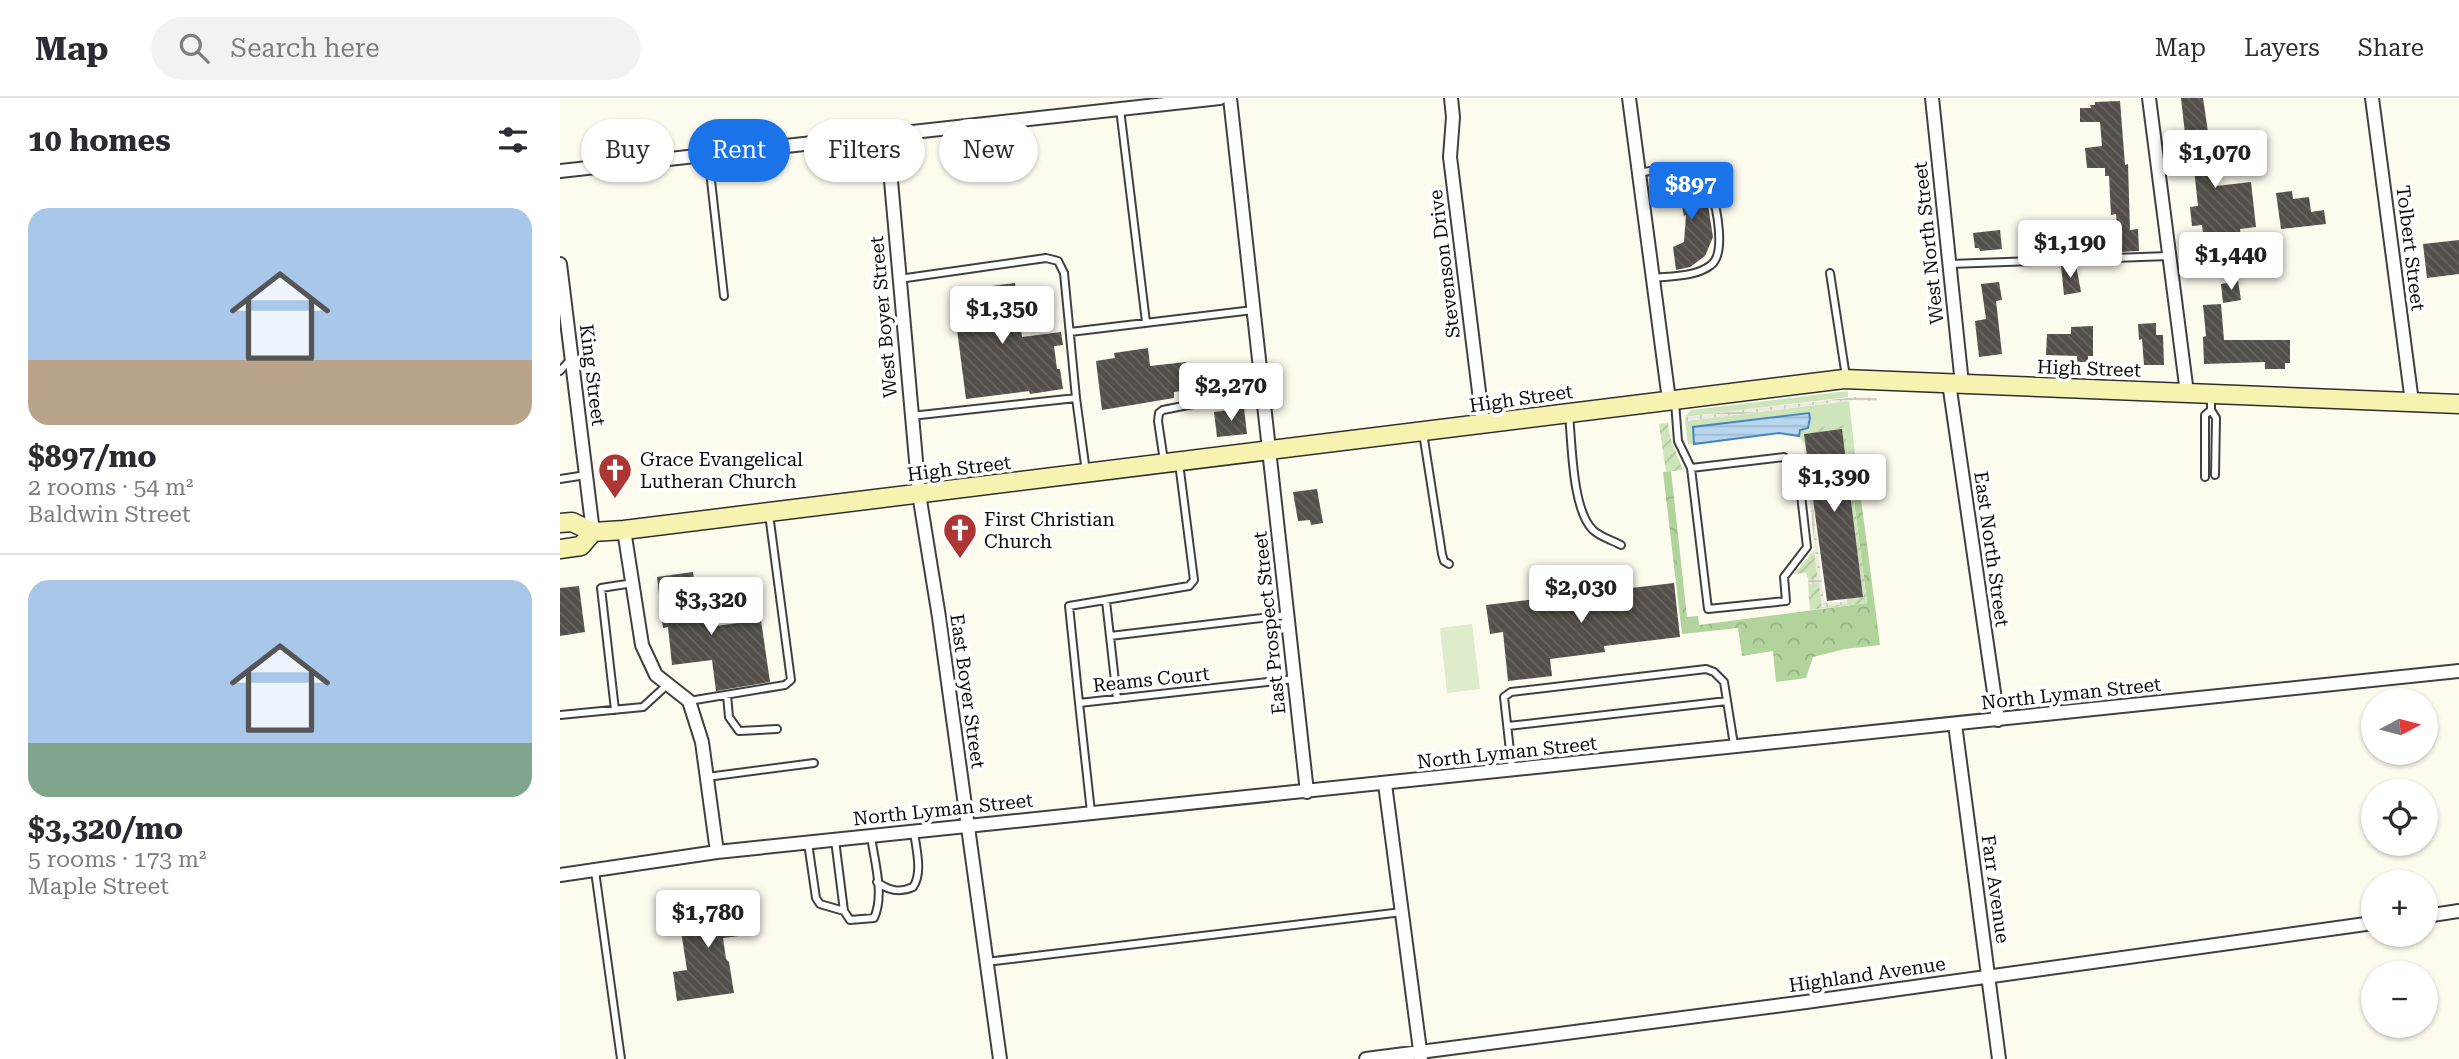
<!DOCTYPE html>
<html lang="en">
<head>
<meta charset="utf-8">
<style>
  :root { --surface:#fff; --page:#f2f2f3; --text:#2b2b33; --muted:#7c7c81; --line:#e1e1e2; --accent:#1a73e8 }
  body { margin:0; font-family:"Roboto Serif",serif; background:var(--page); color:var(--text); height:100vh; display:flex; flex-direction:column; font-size:26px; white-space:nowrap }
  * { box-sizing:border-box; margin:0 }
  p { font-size:23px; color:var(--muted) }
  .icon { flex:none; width:38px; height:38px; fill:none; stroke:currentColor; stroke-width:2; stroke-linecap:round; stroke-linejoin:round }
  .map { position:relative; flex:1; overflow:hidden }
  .sheet { display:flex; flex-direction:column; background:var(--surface); width:560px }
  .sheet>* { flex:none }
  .guide { position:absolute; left:21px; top:21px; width:665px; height:63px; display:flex; gap:14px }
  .needle { width:46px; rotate:83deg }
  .tools { position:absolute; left:1801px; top:590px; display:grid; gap:14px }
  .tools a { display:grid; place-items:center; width:77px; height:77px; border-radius:50%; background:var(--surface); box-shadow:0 2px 5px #0004; font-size:35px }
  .price { position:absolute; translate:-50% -60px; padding:0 16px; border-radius:7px; background:#fff; color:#222; font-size:23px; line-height:46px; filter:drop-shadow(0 2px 4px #0008) }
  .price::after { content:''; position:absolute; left:50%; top:42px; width:21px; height:16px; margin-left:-10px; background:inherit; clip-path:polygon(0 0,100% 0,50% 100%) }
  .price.active { background:var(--accent); color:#fff }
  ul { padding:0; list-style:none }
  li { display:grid; align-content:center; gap:14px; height:371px; padding:0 28px }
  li+li { border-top:2px solid var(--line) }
  li span { display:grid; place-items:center; height:217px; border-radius:21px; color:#555 }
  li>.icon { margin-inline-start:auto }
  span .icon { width:126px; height:126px; fill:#fffc; stroke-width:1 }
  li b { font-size:30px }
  h2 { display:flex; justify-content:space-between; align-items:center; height:84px; padding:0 28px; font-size:30px }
  .tag { padding:0 24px; border-radius:32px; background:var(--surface); box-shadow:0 2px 5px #0004; font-size:24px; line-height:63px }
  .tag.active { background:var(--accent); color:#fff }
  header { display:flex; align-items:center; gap:42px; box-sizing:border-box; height:98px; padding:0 35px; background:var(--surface); border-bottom:2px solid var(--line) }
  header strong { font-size:33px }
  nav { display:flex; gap:38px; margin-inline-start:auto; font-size:24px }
  .search { width:490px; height:63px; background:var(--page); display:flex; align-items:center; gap:18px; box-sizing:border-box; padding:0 24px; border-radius:38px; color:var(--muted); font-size:26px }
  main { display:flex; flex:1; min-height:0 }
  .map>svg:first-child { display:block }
  .grass { fill:#cee4bb }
  .forest { fill:url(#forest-crowns) }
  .garden { fill:url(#garden-furrows) }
  .pitch { fill:#dfeccc }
  .plaza { fill:url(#plaza-grid) }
  .water { fill:url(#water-rules); stroke:#4787be; stroke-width:2 }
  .building { fill:url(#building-back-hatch) }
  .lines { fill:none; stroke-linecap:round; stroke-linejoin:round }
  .service-casing { stroke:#404040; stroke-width:10 }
  .minor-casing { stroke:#404040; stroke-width:16 }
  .secondary-casing { stroke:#2f2f2f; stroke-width:21 }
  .service { stroke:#fff; stroke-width:6 }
  .minor { stroke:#fff; stroke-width:12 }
  .secondary { stroke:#f6f3b0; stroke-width:18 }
  .labels { text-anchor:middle; stroke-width:7; stroke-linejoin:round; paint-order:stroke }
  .street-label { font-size:19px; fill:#0d0d0d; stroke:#fff }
  .poi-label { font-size:19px; fill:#0d0d0d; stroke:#fff; text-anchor:start }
</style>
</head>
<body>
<header>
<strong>Map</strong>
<div class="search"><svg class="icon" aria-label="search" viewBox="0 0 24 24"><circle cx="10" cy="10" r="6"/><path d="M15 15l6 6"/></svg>Search here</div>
<nav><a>Map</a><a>Layers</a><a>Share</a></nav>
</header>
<main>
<section class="sheet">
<h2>10 homes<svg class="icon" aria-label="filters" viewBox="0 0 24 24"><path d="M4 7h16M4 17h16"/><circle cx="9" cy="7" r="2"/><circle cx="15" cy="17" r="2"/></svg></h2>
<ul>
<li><span style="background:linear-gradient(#a9c7e8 70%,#b9a48a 0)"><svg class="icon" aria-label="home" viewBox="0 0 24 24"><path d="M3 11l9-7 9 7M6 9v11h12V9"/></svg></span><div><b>$897/mo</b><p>2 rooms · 54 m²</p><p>Baldwin Street</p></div></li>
<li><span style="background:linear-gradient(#a9c7e8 75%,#7fa58c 0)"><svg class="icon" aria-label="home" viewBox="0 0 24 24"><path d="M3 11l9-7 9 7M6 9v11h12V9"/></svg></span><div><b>$3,320/mo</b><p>5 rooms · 173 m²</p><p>Maple Street</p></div></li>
</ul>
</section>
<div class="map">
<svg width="1899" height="961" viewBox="0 0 1899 961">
  <defs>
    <pattern id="forest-crowns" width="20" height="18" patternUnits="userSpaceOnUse" patternTransform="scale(1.75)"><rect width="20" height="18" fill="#b1d39c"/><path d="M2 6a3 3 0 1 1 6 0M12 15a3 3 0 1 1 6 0" fill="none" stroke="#97b485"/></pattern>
    <pattern id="garden-furrows" width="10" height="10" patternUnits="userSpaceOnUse" patternTransform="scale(1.75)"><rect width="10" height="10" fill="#cee4bb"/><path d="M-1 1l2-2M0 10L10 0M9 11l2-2" fill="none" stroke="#b0c2a0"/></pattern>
    <pattern id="plaza-grid" width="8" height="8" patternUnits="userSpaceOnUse" patternTransform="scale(1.75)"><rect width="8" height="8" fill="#eceade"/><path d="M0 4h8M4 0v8" fill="none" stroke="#c9c8bd"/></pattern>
    <pattern id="water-rules" width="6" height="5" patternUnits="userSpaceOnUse" patternTransform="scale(1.75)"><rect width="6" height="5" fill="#b8d7ef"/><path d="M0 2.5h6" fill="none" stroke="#9db7cc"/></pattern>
    <pattern id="building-back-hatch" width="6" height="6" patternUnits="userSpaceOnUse" patternTransform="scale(1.75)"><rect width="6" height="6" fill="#544f4a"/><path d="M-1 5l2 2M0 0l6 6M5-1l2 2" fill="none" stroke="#686460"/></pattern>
  </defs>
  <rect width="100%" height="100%" fill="#fdfbee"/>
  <!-- grass -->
  <path class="grass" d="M1288,293V299L1125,319L1131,312Z
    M1289,303L1295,355L1288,356L1284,327L1248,330L1250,320L1133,330L1134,346H1128L1125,323Z"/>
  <!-- forest -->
  <path class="forest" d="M1295,355L1320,547L1285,551L1253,559L1246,580L1216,584L1213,553L1182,558L1178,530L1122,536L1103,374L1111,373L1127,519L1138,518L1139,527L1307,505L1288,356Z"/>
  <!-- garden -->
  <path class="garden" d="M1108,325L1110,339L1123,372L1106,374L1099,326Z
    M1284,327L1307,505L1250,512L1248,486L1259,484L1262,509L1287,505V500L1303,498L1282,332L1245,336L1246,344L1243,345L1239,338L1243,330Z
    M1254,452L1258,481H1248L1246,475L1234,476Z"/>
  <!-- pitch -->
  <path class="pitch" d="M912,526L920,591L887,595L880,530Z"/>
  <!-- plaza -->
  <path class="plaza" d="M1295,299L1317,300V303L1295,302L1125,323V319Z
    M1246,344L1264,505L1283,504V501L1287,500V506L1262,509L1259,485L1248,486V481L1258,480L1243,345Z"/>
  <!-- water -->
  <path class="water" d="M1249,315L1250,320L1248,330L1240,332L1239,338L1219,335L1134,346L1133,329Z"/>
  <!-- building -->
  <path class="building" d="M1621,0H1643L1656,88L1691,84L1696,129L1680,131L1683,156L1668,157V161L1657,162L1656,152L1645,153L1642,127L1632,128L1630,109L1638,108L1633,62L1628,63Z
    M1560,3L1565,67L1568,66L1570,132L1578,131L1579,153L1558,154L1556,116L1551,117L1549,78H1545V70H1527L1525,50L1542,48L1540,24H1520V10H1531L1530,7H1535V4Z
    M1701,41L1703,58L1676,61L1674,44Z
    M1115,79L1134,86L1147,101L1153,139L1145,158L1130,169L1116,172L1113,149L1124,144L1126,117L1124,118L1122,108L1108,103L1104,80Z
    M1732,93L1733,101L1749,99L1751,114L1764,112L1766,126L1721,131L1716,95Z
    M1440,132L1442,151L1420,153L1419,150H1415L1413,135Z
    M1515,137L1516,156L1460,158V142L1500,143V138Z
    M1899,142V176L1867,180L1863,146Z
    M1516,167L1521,194L1504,197L1501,168Z
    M1678,183L1681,202L1663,205L1661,186Z
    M1439,184L1442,202L1436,203L1442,256L1419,259L1415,223L1426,221L1421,186Z
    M455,185L462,239L501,234L503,247L494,248L497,271H500L503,291L470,296L469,293L406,301L392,193Z
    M1661,206L1664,242H1730V265H1725V271H1705V264L1644,266L1643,239L1646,238L1643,207Z
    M1596,225V237H1603L1604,267H1584L1582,241L1579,242L1578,226Z
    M1533,228V258H1528V264H1517V258L1486,257L1487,236H1511V229Z
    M588,250L590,268L626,264L629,292L614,294V300L542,312L536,263L555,260L554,255Z
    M684,310L687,336L657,339L654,314Z
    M1282,331L1303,499L1267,503L1244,336Z
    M757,391L763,425L751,427L750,422L738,423L733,394Z
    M133,474L139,522L147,519L148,529L201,522L210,584L156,593L152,562L112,567L108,529L103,530L97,479Z
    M1114,485L1120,539L1044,548L1045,554L990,561L992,578L948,583L943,534L930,536L926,507Z
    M19,488L25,534L0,538V490Z
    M173,795L179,838L163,840L166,861L169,864L174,895L117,903L113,874L127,872L121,833L138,830L133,801Z"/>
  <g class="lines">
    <!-- service casing -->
    <g class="service-casing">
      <path id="service" d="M560,11L586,224
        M148,56L164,198
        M1079,75C1096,72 1117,66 1133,74C1141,79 1148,86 1151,94C1157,110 1166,156 1151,167C1136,179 1111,178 1093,180
        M1390,166L1609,158
        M1270,175L1286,279
        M339,181L486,160L498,163L504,175L516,300
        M510,234L693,212
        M0,273L10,262
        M1115,304L1118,343L1131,370L1148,511L1226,503L1224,479L1247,449L1238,371L1224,359L1131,370
        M1651,312L1656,320L1655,377
        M1009,317C1012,345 1012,412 1033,432C1040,439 1052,442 1061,447
        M351,318L516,300L526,374
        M863,335L882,456L884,463L889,466
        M604,363L598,323L599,315L603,312L633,306L639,285L645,279L700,273
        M1645,379V317L1651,312V298
        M0,381L26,377
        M546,503L557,601
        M550,538L727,517
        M167,597L169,619L179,633L217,631
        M129,603L225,587L231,582L209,416
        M519,605L509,508L629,488L634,482L619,365
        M55,612L41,490L73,485
        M0,617L83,609L107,587
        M948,628L1167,603
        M952,671L944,599L951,594L1146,571L1154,574L1164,584L1174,647
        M147,679L254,665
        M531,714L519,605L735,581
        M275,742L284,813L290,822L314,820C325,797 314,762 311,738
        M248,745L256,800L260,806L284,813
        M35,773L61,961
        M317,784C329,793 340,795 353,789C363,775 356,750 354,734
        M426,864L842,814"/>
    </g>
    <!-- minor casing -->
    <g class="minor-casing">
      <path id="minor" d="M670,0L747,694
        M891,0L893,19L890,59L923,326
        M1069,0L1109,302
        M1372,0L1402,286
        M1589,0L1627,295
        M1812,0L1852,304
        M327,38L359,396L379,519L440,961
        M0,73L660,0
        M0,166L33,434
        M1389,285L1438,622
        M64,432L82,547L96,577L129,603L142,644L157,754
        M1395,626L1439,961
        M825,686L861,960
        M0,777L157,754L1899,573
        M1866,818L1899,813
        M806,961L1246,904L1813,825"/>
    </g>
    <!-- secondary casing -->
    <g class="secondary-casing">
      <path id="secondary" d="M0,425L12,424L33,434L64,432L1284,281L1899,306
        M0,451L21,448L33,434"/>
    </g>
    <!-- service -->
    <use href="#service" class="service"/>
    <!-- minor -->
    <use href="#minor" class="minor"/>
    <!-- secondary -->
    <use href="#secondary" class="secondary"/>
  </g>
  <!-- icons -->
  <defs>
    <g id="church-pin" transform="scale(1.75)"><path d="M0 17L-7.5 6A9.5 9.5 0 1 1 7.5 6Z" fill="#ad3634" stroke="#fff"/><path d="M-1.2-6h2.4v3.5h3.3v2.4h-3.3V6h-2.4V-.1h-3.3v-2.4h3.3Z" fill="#fff"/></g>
  </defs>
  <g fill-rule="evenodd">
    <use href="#church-pin" x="55" y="372"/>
    <use href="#church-pin" x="400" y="432"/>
  </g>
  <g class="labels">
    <!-- street labels -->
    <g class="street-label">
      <text transform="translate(1368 145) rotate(-96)" y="7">West North Street</text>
      <text transform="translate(1851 150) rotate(83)" y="7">Tolbert Street</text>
      <text transform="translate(884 166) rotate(-97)" y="7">Stevenson Drive</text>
      <text transform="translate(323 219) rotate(-95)" y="7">West Boyer Street</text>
      <text transform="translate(1529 270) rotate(2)" y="7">High Street</text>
      <text transform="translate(33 277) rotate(83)" y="7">King Street</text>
      <text transform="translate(961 300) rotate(-8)" y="7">High Street</text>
      <text transform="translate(399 370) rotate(-7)" y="7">High Street</text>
      <text transform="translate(1432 451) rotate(82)" y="7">East North Street</text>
      <text transform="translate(709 525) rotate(-96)" y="7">East Prospect Street</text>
      <text transform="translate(591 581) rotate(-6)" y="7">Reams Court</text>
      <text transform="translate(408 593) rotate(82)" y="7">East Boyer Street</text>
      <text transform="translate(1511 595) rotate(-6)" y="7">North Lyman Street</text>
      <text transform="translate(947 654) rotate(-6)" y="7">North Lyman Street</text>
      <text transform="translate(383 711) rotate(-6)" y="7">North Lyman Street</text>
      <text transform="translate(1436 791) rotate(82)" y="7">Farr Avenue</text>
      <text transform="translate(1307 876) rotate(-8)" y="7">Highland Avenue</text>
    </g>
    <!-- poi labels -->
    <g class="poi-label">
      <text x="80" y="368">Grace Evangelical<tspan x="80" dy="22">Lutheran Church</tspan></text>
      <text x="424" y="428">First Christian<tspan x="424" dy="22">Church</tspan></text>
    </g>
  </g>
</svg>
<div class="tools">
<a><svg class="needle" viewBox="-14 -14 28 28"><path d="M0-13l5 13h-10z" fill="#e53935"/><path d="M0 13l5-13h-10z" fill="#7c7c81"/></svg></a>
<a><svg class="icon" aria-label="locate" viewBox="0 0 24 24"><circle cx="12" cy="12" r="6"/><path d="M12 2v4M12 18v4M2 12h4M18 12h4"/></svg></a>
<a>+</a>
<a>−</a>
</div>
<b class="price" style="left:1655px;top:92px">$1,070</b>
<b class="price active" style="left:1131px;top:124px">$897</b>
<b class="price" style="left:1510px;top:182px">$1,190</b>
<b class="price" style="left:1671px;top:194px">$1,440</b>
<b class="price" style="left:442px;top:248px">$1,350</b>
<b class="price" style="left:671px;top:325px">$2,270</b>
<b class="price" style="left:1274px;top:416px">$1,390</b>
<b class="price" style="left:1021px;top:527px">$2,030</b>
<b class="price" style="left:151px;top:539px">$3,320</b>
<b class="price" style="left:148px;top:852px">$1,780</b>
<div class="guide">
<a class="tag">Buy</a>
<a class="tag active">Rent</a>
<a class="tag">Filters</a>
<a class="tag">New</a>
</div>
</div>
</main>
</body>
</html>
